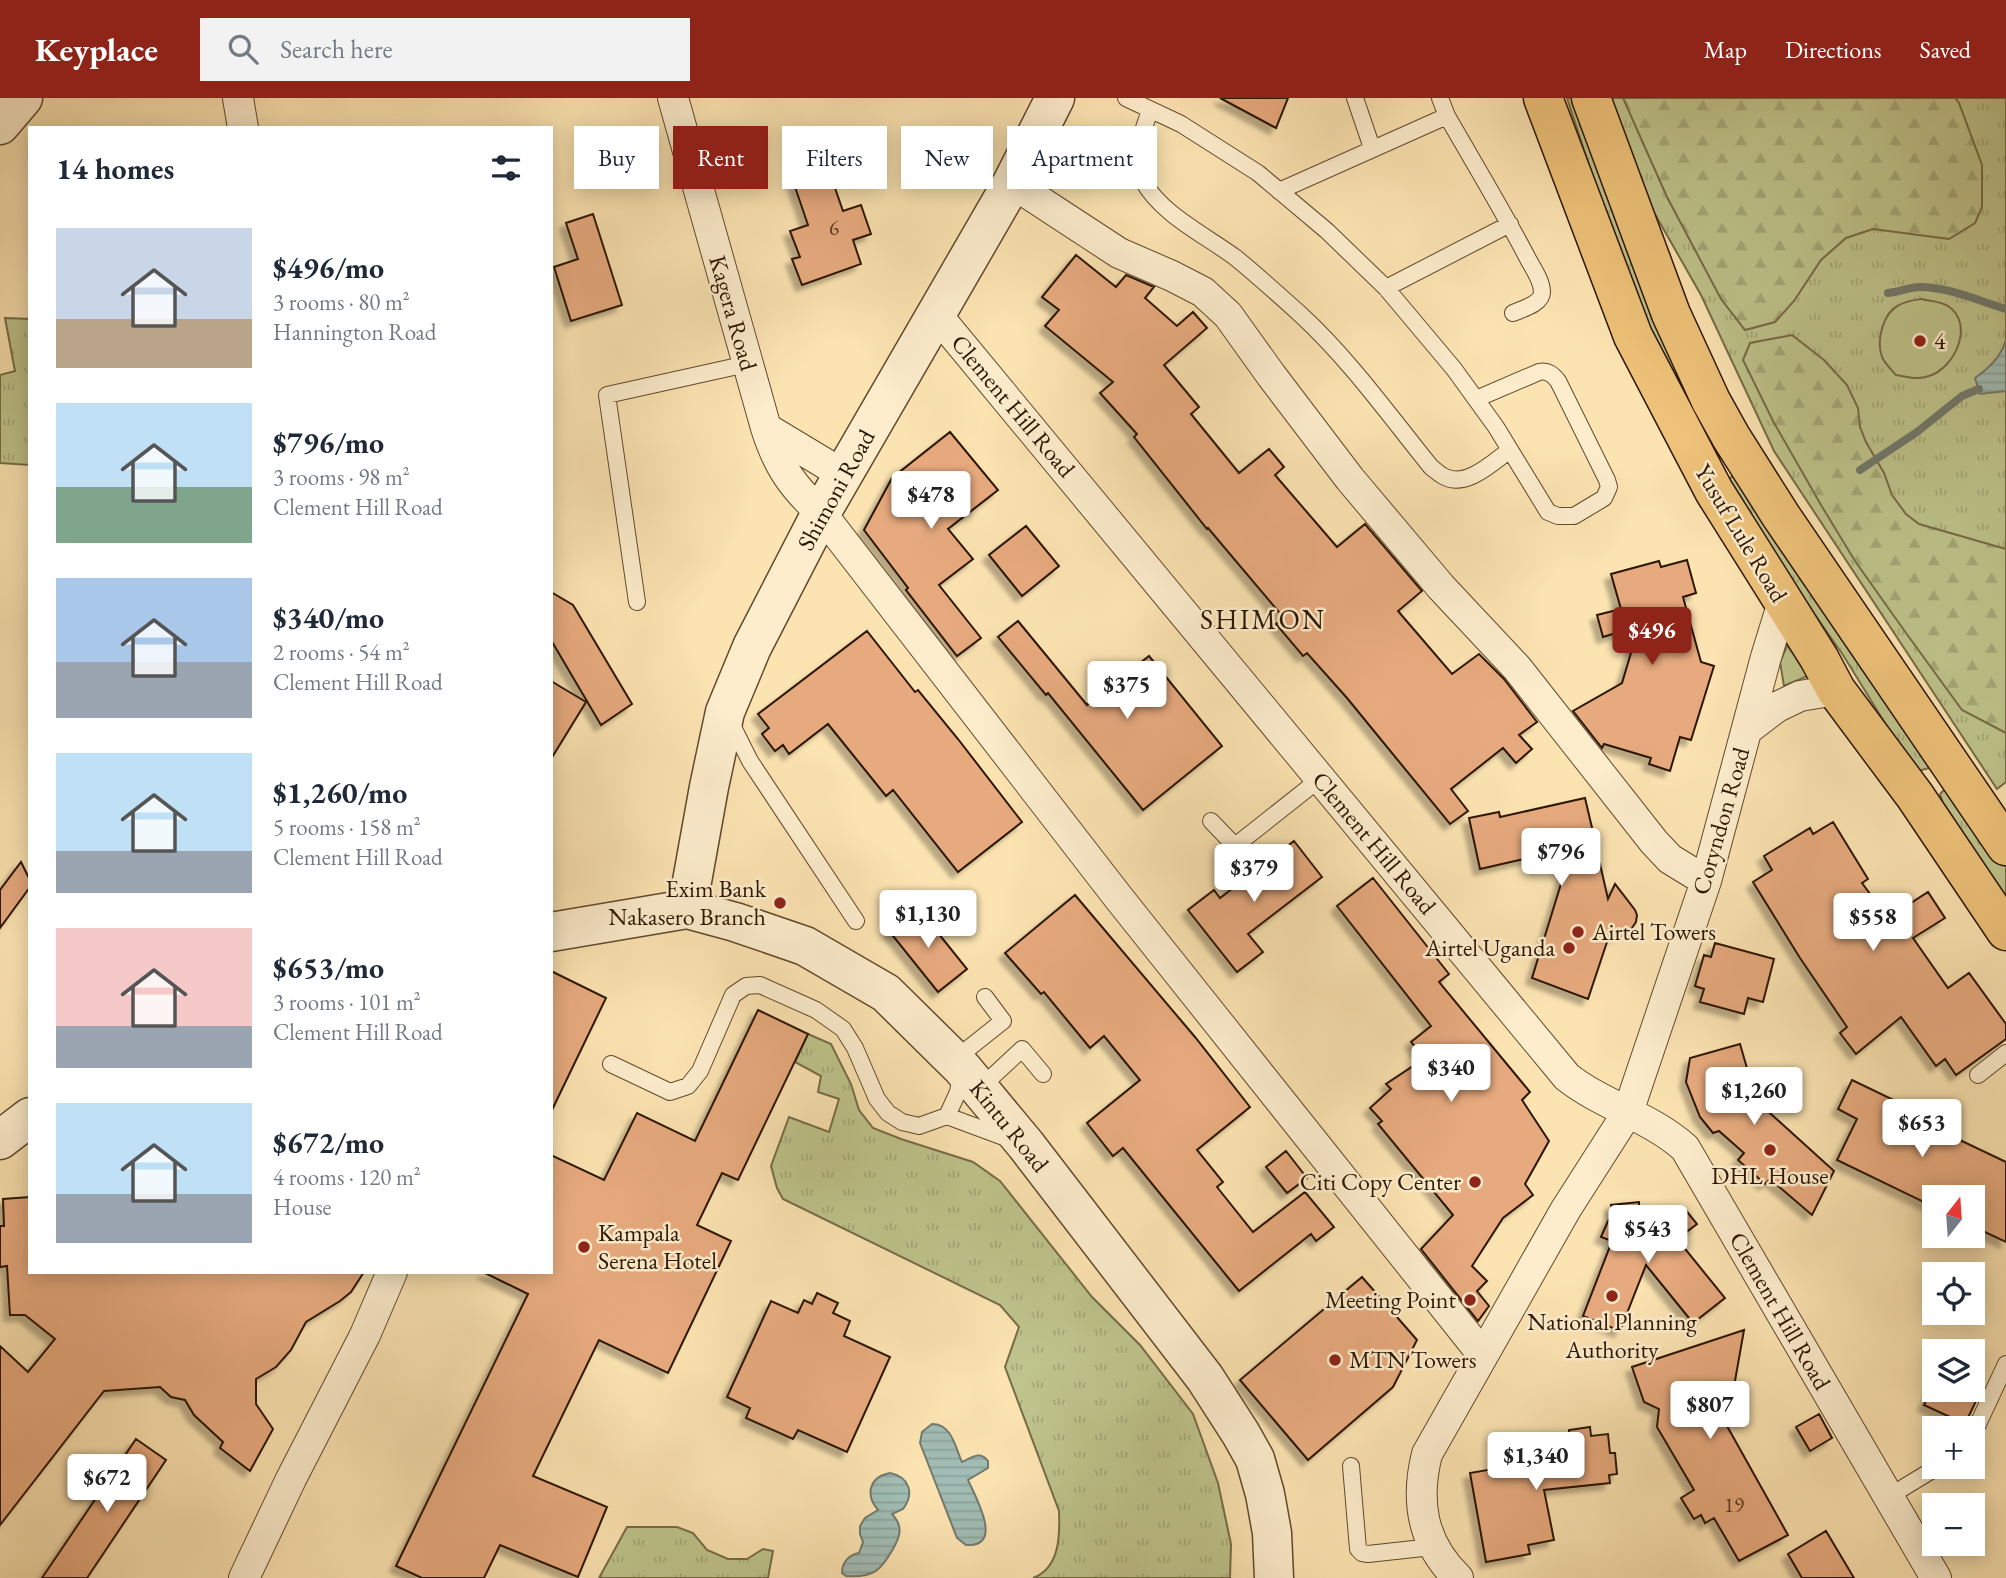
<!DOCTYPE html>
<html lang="en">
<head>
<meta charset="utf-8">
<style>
  :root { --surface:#fff; --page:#f2f2f3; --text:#1f2937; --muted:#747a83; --accent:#8f2418 }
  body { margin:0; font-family:"EB Garamond",serif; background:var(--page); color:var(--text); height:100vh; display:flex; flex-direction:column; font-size:26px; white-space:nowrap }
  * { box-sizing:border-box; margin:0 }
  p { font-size:23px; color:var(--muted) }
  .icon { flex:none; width:38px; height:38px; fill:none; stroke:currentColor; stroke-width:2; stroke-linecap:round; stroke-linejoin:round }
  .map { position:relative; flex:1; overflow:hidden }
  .side { position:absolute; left:28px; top:28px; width:525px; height:1148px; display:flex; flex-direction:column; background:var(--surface); border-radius:0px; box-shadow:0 4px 18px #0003 }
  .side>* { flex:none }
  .hud { position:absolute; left:574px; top:28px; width:665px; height:63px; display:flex; gap:14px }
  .needle { width:46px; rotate:17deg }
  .tools { position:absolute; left:1922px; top:1087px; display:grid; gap:14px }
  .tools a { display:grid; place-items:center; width:63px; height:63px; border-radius:0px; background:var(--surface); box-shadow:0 4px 18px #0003; font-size:35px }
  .price { position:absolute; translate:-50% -60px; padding:0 16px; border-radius:7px; background:#fff; color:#222; font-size:23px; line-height:46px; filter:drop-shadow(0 2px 4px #0008) }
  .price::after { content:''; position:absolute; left:50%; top:42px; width:21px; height:16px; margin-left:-10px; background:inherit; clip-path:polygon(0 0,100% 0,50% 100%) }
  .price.active { background:var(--accent); color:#fff }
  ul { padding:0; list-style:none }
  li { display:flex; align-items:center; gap:21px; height:175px; padding:0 28px }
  li span { display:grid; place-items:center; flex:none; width:196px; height:140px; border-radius:0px; color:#555 }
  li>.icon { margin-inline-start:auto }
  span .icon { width:84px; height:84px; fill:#fffc; stroke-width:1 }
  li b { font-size:30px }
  h2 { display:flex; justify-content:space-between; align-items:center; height:84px; padding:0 28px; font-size:30px }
  .tag { padding:0 24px; border-radius:0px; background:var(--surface); box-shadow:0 4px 18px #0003; font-size:24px; line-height:63px }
  .tag.active { background:var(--accent); color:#fff }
  header { display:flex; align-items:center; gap:42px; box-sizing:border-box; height:98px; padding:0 35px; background:var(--accent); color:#fff }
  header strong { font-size:33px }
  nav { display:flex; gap:38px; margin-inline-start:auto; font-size:24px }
  .search { width:490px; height:63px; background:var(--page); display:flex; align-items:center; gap:18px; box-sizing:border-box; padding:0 24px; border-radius:0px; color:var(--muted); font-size:26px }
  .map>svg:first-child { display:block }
  .grass { fill:url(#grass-tufts); stroke:#766c46; stroke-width:2 }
  .forest { fill:url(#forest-firs); stroke:#766c46; stroke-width:2 }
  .pitch { fill:#bfc48c; stroke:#766c46; stroke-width:2 }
  .water { fill:url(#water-rules); stroke:#727a6d; stroke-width:2 }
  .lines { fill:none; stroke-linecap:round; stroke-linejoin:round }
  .stream { stroke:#727a6d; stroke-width:8 }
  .building { fill:#e7aa7e; stroke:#2c1500; stroke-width:2; filter:url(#shadow) }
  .service-casing { stroke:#60492c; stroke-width:18 }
  .minor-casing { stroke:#60492c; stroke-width:32 }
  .tertiary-casing { stroke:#60492c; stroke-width:41 }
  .primary-casing { stroke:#2c1500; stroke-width:41 }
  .service { stroke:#fdedcd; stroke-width:16 }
  .minor { stroke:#fdedcd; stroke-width:30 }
  .tertiary { stroke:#fdedcd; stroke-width:38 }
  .primary { stroke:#eec279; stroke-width:38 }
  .poi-dot { fill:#8f2418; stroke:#fdedcd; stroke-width:2.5 }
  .labels { text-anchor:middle; stroke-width:5; stroke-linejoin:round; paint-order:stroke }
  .number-label { font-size:21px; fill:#5b3a20 }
  .street-label { font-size:24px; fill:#2c1500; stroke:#fdedcd }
  .poi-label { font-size:24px; fill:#2c1500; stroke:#fdedcd; text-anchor:start }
  .quarter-label { font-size:28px; letter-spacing:2px; fill:#2c1500; stroke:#fdedcd }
</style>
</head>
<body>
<header>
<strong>Keyplace</strong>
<div class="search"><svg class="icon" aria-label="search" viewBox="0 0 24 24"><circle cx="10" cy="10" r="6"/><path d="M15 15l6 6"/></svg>Search here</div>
<nav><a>Map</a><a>Directions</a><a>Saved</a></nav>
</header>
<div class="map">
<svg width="2006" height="1480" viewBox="0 0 2006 1480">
  <defs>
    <pattern id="grass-tufts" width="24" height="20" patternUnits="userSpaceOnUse" patternTransform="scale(1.75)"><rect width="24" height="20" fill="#bfc48c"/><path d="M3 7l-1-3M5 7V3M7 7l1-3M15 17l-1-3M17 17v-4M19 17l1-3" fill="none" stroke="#a4a877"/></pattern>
    <pattern id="forest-firs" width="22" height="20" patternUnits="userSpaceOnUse" patternTransform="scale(1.75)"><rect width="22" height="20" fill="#bfc48c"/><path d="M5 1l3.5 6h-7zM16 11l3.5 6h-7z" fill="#a4a877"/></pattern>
    <pattern id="water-rules" width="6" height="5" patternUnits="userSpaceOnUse" patternTransform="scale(1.75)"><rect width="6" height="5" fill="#a1bdb5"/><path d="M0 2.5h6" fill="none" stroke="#8ba29a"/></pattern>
    <filter id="shadow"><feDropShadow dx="-6" dy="6" stdDeviation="2" flood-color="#0004"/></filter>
  </defs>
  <rect width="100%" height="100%" fill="#fce4b2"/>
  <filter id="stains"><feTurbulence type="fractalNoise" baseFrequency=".00286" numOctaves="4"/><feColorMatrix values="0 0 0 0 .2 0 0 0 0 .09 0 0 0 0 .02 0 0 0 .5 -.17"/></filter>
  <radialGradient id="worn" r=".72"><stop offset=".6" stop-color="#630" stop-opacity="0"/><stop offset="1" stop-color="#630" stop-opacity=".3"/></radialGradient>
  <!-- grass -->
  <path class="grass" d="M1567,0H1580L1715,331L1700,338L1659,255L1606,119Z
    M1607,0H2006V684L1997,691L1774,353L1701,197L1647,102Z
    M5,220L30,221V367L0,365V277L15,273Z
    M1740,374L1929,658V670L1918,673L1896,643L1843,557L1790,481L1728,381Z
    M1788,546L1810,577L1784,588L1780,564Z
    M1947,689L2006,764V803L1945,711L1940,696Z
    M808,936L831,946L851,986L859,1012L873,1030L901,1041L973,1064L1000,1083L1092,1199L1140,1247L1193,1316L1218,1385L1231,1446L1230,1480H1033C1060,1470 1060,1437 1059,1413L1005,1269L1019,1229L1000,1207L783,1101L777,1090L771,1068L789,1019L829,1034L839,1001L818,994L821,978L795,964Z
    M627,1429H677L693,1435L707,1452L728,1461H747L763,1451L773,1453L768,1480H599Z"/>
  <!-- forest -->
  <path class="forest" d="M1623,0H1955L1959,5L1982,67V109L1975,125L1949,141L1873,131L1846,140L1821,162L1794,203L1775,224L1745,232L1721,201L1667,99Z
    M1792,237L1824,262L1847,287L1858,310L1860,329L1866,344L1884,375L1892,397L1906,416L1919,426L2006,451V635L1962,612L1906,535L1855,463L1821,407L1773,323L1743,262L1750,245Z"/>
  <!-- pitch -->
  <path class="pitch" d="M1921,201C1930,203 1940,203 1948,208C1975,226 1955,270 1929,278C1918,282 1907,279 1896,277C1891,271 1885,266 1882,259C1876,242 1883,215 1899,207C1906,203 1914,202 1921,201Z"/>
  <!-- water -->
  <path class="water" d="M2006,242V293L1980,296L1975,280C1990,269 2000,260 2006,242Z
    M932,1326C952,1326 955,1349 962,1364C971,1360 980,1352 988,1363V1370L968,1382C975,1398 1005,1450 966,1447L957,1440L920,1345L922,1334Z
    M890,1375C909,1379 915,1395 903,1411L892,1416C903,1428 901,1437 893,1451C881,1472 874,1480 846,1478L842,1475C842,1464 849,1457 859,1455L863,1444L860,1436V1428L865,1420L878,1412C865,1397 869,1379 890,1375Z"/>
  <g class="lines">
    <!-- stream -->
    <path class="stream" d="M1888,195C1900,194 1909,189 1920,189C1949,189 1979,203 2006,211
      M1860,372L1917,334L1962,298L1979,291"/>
  </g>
  <!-- building -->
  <path class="building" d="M1220,0H1288L1276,30Z
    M828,70L843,113L861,107L871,136L853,142L861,166L802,187L792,161L800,159L790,133L808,127L793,83Z
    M593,116L622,207L571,223L554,169L578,161L566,125Z
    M1076,157L1116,189L1126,177L1154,189L1145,200L1177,228L1193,214L1207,230L1164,267L1199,309L1191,316L1239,375L1269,351L1284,369L1275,377L1337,449L1365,426L1422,493L1398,513L1452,576L1479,556L1504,581L1537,624L1519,637L1532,651L1516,665L1503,650L1451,691L1468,713L1450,726L1347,600L1307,555L1303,558L1276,526L1284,520L1208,430L1207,431L1134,339L1137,336L1100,295L1113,284L1045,228L1059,212L1042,199Z
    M950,334L998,392L948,431L973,461L939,487L981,540L957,558L906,492L908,490L864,432L892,380Z
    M1026,428L1059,468L1022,498L989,457Z
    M1687,462L1696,495L1683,499L1701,564L1714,568L1691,642L1680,639L1670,673L1649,666L1651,660L1604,646L1602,650L1573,613L1622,585L1639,528L1603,539L1597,517L1621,511L1611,476L1659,463L1661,469Z
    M551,494L573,507L632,606L601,627L551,542Z
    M1018,523L1087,607L1149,558L1222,648L1143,712L1048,595L1046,597L998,539Z
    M867,533L915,594L918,592L958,641L1022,724L958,774L893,692L886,698L828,626L789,656L783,647L775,653L762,636L769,630L758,616Z
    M551,583L586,604L551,661Z
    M1585,700L1597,751L1584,745L1600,766L1608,801L1615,786L1635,812L1637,817L1636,824L1630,833L1609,838L1588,901L1532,880L1572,750L1480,771L1469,720L1499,714L1500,719Z
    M1833,724L1868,781L1862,785L1888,820L1928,794L1945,820L1913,840L1948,890L1969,875L2006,926V941L1956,977L1945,961L1936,968L1901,919L1856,956L1840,935L1847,929L1800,860L1753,784L1772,772L1764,758L1810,730L1813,736Z
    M1294,743L1322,779L1248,836L1263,854L1237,874L1188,812L1214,792L1220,800Z
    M21,764L30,782V789L0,830V792Z
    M1373,780L1449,876L1439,884L1530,994L1522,1002L1549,1043L1525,1086L1533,1097L1503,1120L1472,1168L1487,1183L1477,1193L1489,1208L1478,1223L1421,1151L1453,1117L1378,1026L1382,1023L1370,1010L1391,991L1386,986L1425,960L1411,944L1431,928L1337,808Z
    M1075,797L1195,939L1250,1009L1197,1052L1223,1084L1217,1089L1253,1134L1305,1094L1334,1129L1316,1143L1311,1136L1239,1193L1123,1050L1113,1058L1087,1025L1140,982L1104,938L1090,950L1044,894L1041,896L1005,855Z
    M918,810L967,871L938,894L889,833Z
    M1715,845L1774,861L1763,904L1748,900L1744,916L1700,904L1704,891L1695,888L1704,857L1711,859Z
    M551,873L606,900L551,1014Z
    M758,912L808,936L738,1082L722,1075L697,1127L731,1143L668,1275L599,1242L533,1378L607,1409L578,1479L500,1447L484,1480H422L396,1468L528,1196L483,1174H551V1057L604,1082L637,1015L695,1043Z
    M1740,946L1749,977L1754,976L1761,1007L1834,1073L1812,1117L1770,1081L1765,1086L1738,1062L1744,1055L1719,1033L1713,1035L1700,1019L1686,984L1690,960Z
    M1852,982L1906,1008L1903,1015L2006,1064V1144L1972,1128V1099H1934V1109L1837,1062L1857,1021L1838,1011Z
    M1286,1053L1307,1080L1287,1095L1266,1069Z
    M30,1099V1174H364L351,1194L340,1203L306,1224L291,1252L276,1269L256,1281V1306L273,1331L250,1373L220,1350L223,1344L194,1317L185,1302L171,1299L160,1289L104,1293L0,1427V1248L28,1274L55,1241L25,1217H10L7,1168L0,1169V1128H4L3,1101Z
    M1639,1104V1111L1655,1110L1664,1125L1684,1110L1697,1126L1677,1141L1725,1200L1693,1225L1646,1167L1620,1233L1583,1218L1612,1143L1601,1139L1608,1123L1612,1119L1611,1107Z
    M1362,1179L1417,1242L1393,1289L1308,1362L1240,1282Z
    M817,1195L838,1205L833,1215L850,1223L844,1238L890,1259L847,1354L798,1332L793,1341L746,1320L750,1310L727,1299L771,1203L798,1215L804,1202L812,1206Z
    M1744,1232L1727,1328L1788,1437L1739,1463L1714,1420L1705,1425L1701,1417L1694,1421L1681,1400L1694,1392L1657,1329L1659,1311L1644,1304L1632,1269Z
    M1931,1292H1953L1976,1303L1965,1326L1924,1307Z
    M1819,1316L1832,1340L1810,1353L1796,1329Z
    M1590,1329L1591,1338L1608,1336L1610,1355H1615L1617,1376L1609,1377L1610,1385L1544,1392L1554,1442L1528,1447L1530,1456L1486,1464L1470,1375L1550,1361L1548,1341L1569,1338V1332Z
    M136,1341L166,1362L87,1480H42Z
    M1826,1433L1854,1480H1802L1788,1456Z"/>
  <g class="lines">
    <!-- service casing -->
    <g class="service-casing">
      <path id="service" d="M1126,0L1181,26L1258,75L1327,133L1386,190L1454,271L1496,329L1548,414L1558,418H1574L1604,400L1609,389L1607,382L1558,283C1553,277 1548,272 1539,274L1476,301
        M1355,0L1372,50
        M1440,0L1447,18C1474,65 1502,111 1527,159C1532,169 1542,182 1542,194C1542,206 1522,211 1513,215
        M1150,12C1143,34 1130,61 1143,83C1161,116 1205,137 1236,160C1258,178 1279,197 1300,216C1349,261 1389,317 1431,369C1435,372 1440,377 1445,379C1467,390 1493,364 1510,352
        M1279,93L1447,18
        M1386,190L1510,126
        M637,504L607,297L747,266
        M730,623L750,663L856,823
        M1211,723L1235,748L1321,680
        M954,962L1003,923L985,899
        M611,966L670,994L688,988L700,973L733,897L746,888L760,887L816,912L843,931L855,950L877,1001L888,1015L902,1024L919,1028L947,1018
        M961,976L958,994L947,1018L1009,1041
        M1978,977L2006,955
        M979,991L1022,951L1043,976
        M1972,1339L2006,1266
        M1351,1368L1358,1451L1362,1455L1368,1456L1432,1449
        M1888,1399L1939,1368"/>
    </g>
    <!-- minor casing -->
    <g class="minor-casing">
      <path id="minor" d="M238,0L243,30
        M673,0L766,330C778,368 792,388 821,415L1118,799L1483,1257
        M1012,85L1119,155L1172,178L1203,194L1228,217L1271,277L1350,381L1441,489L1517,570L1654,744L1670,761L1706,783
        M936,216L1567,979C1604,1008 1649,1018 1685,1050L1936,1480
        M766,330L844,377
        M1748,631L1777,609L1800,598L1836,592
        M244,1480L291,1381L365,1237L392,1174
        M1458,1480C1422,1445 1415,1404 1427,1356L1566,1111L1628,1014L1706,783L1766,559L1783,504"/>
    </g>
    <!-- tertiary casing -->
    <g class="tertiary-casing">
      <path id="tertiary" d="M0,27L23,0
        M687,811L709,689L725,614L752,549L821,415L1012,85L1055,0
        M551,834L687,811L735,824L805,848L886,895L962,970L1026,1047L1205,1280L1241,1336L1255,1361L1265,1396L1272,1435L1274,1480
        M0,1042L30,1019"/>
    </g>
    <!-- primary casing -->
    <g class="primary-casing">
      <path id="primary" d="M1543,0L1633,238L1714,393L1819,560L1836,592L1915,698L2006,833
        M1591,0L1671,216L1711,303L1731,339L1781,418L2006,748"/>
    </g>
    <!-- service -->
    <use href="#service" class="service"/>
    <!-- minor -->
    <use href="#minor" class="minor"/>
    <!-- tertiary -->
    <use href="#tertiary" class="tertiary"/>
    <!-- primary -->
    <use href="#primary" class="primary"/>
  </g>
  <!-- markers -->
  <g class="poi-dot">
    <circle cx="1920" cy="243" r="7"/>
    <circle cx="780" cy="805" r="7"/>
    <circle cx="1578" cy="834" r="7"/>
    <circle cx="1569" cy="850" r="7"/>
    <circle cx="1770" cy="1052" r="7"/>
    <circle cx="1475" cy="1084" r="7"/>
    <circle cx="584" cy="1149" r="7"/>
    <circle cx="1612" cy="1198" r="7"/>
    <circle cx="1470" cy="1202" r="7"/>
    <circle cx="1335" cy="1262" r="7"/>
  </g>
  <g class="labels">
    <!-- number labels -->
    <g class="number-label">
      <text x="834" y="137">6</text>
      <text x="1734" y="1414">19</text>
    </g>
    <!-- street labels -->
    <g class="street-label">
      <text transform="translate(733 215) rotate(74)" y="8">Kagera Road</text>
      <text transform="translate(1013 308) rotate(50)" y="8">Clement Hill Road</text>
      <text transform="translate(836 392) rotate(-61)" y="8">Shimoni Road</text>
      <text transform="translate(1741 435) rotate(59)" y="8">Yusuf Lule Road</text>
      <text transform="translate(1721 723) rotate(-74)" y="8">Coryndon Road</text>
      <text transform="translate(1374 745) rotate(50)" y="8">Clement Hill Road</text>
      <text transform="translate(1009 1028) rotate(51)" y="8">Kintu Road</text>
      <text transform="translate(1780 1213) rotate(60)" y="8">Clement Hill Road</text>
    </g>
    <!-- poi labels -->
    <g class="poi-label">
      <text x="1934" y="251">4</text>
      <text x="766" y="799" text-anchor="end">Exim Bank<tspan x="766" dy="28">Nakasero Branch</tspan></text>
      <text x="1592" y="842">Airtel Towers</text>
      <text x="1555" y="858" text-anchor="end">Airtel Uganda</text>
      <text x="1770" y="1086" text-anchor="middle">DHL House</text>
      <text x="1461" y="1092" text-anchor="end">Citi Copy Center</text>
      <text x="598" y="1143">Kampala<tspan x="598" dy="28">Serena Hotel</tspan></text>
      <text x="1456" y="1210" text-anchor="end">Meeting Point</text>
      <text x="1612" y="1232" text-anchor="middle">National Planning<tspan x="1612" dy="28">Authority</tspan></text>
      <text x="1349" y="1270">MTN Towers</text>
    </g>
    <!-- quarter labels -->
    <g class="quarter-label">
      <text x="1263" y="531">SHIMON</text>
    </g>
  </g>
  <rect width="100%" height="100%" filter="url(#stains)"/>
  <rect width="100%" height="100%" fill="url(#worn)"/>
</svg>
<div class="tools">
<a><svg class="needle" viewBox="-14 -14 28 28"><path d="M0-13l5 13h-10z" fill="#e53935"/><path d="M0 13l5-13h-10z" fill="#747a83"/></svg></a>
<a><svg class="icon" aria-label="locate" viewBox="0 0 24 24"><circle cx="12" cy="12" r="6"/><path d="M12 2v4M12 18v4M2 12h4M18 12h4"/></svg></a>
<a><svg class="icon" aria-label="layers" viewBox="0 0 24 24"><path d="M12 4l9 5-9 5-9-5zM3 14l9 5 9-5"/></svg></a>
<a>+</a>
<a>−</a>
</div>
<b class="price" style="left:931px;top:433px">$478</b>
<b class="price active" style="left:1652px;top:569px">$496</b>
<b class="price" style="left:1127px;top:623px">$375</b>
<b class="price" style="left:1561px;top:790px">$796</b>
<b class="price" style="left:1254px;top:806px">$379</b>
<b class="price" style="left:928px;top:852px">$1,130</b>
<b class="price" style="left:1873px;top:855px">$558</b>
<b class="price" style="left:1451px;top:1006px">$340</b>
<b class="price" style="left:1754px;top:1029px">$1,260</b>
<b class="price" style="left:1922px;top:1061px">$653</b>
<b class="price" style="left:1648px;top:1167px">$543</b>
<b class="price" style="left:1710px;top:1343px">$807</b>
<b class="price" style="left:1536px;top:1394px">$1,340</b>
<b class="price" style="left:107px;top:1416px">$672</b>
<div class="hud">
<a class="tag">Buy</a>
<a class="tag active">Rent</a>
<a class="tag">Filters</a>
<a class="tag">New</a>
<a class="tag">Apartment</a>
</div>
<section class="side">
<h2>14 homes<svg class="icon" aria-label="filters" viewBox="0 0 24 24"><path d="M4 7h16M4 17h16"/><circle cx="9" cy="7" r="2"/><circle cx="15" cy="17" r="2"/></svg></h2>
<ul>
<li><span style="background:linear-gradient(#c9d6e8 65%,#b9a48a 0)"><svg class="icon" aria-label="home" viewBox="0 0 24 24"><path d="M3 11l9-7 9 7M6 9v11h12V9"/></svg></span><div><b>$496/mo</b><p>3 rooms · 80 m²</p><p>Hannington Road</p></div></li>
<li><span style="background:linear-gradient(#bfe0f5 60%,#7fa58c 0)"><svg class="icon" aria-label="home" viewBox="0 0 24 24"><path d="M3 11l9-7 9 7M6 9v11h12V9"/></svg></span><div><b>$796/mo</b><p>3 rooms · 98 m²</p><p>Clement Hill Road</p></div></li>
<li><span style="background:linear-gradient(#a9c7e8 60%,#9aa5b1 0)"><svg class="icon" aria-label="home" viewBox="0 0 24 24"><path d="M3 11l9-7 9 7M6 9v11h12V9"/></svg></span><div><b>$340/mo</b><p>2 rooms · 54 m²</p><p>Clement Hill Road</p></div></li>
<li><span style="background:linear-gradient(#bfe0f5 70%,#9aa5b1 0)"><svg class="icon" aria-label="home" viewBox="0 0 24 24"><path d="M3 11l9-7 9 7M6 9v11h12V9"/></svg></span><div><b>$1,260/mo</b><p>5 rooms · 158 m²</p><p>Clement Hill Road</p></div></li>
<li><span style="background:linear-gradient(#f6c9c9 70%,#9aa5b1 0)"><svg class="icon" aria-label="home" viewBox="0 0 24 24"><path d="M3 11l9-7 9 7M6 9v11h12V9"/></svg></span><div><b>$653/mo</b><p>3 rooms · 101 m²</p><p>Clement Hill Road</p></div></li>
<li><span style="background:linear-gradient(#bfe0f5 65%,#9aa5b1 0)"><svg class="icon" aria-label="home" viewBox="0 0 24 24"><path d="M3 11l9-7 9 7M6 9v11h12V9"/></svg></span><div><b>$672/mo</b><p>4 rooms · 120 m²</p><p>House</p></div></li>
</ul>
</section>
</div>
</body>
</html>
